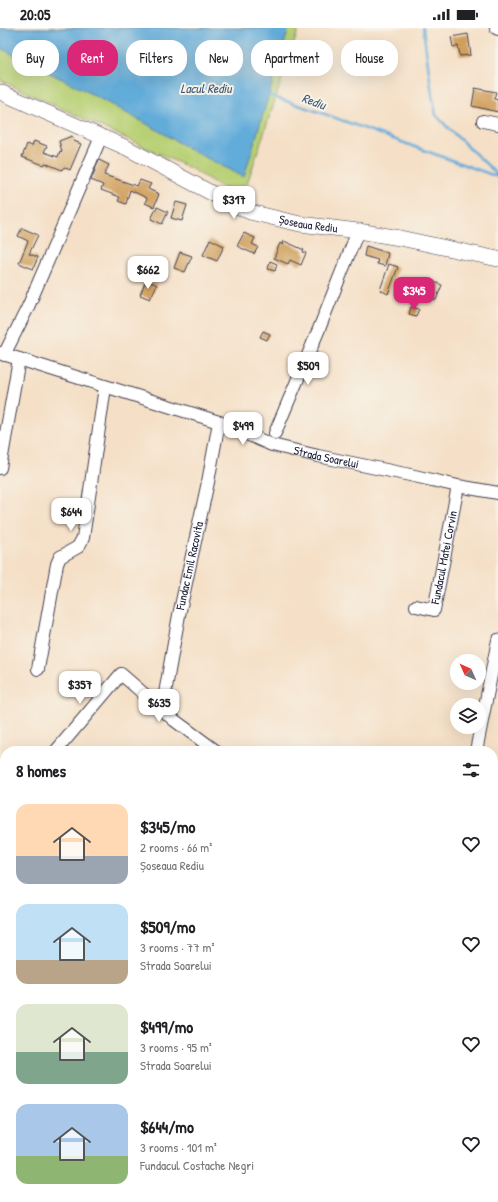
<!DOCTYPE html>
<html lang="en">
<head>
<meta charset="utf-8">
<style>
  :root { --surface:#fff; --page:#f2f2f2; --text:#202124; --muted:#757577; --accent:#db2777 }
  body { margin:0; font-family:"Patrick Hand",sans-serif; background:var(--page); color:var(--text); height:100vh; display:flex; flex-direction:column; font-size:15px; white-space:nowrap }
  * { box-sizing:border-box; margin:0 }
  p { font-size:13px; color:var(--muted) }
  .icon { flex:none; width:22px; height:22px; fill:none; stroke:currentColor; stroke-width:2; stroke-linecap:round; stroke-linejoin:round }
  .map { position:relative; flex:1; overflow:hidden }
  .side { position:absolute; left:0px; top:718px; width:498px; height:456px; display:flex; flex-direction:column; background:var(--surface); border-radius:16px 16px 0 0; box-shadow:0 4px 16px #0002 }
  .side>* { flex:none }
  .banner { position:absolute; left:12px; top:12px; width:474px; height:36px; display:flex; gap:8px }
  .needle { width:26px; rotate:315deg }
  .controls { position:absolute; left:450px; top:626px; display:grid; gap:8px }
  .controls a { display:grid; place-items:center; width:36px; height:36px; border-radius:50%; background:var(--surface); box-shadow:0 4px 16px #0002; font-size:20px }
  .price { position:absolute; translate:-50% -34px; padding:0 9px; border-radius:8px; background:#fff; color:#222; font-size:13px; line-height:26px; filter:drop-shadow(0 1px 2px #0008) }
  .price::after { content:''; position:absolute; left:50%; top:24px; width:12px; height:9px; margin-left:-6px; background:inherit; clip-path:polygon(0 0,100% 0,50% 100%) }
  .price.selected { background:var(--accent); color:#fff }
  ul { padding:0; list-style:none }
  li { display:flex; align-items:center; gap:12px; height:100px; padding:0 16px }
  li span { display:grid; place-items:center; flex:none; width:112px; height:80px; border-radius:12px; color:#555 }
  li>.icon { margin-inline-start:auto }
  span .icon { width:48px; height:48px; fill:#fffc; stroke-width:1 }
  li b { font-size:17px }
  h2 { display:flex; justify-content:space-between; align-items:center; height:48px; padding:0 16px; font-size:17px }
  .chip { padding:0 14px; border-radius:16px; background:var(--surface); box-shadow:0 4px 16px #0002; font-size:14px; line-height:36px }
  .chip.selected { background:var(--accent); color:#fff }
  .status { display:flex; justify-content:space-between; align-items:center; height:28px; padding:0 20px; background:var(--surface); direction:ltr }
  .status svg { height:11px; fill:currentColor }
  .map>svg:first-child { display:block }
  .green { fill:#b8d075; stroke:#6d7958 }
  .water { fill:#62acda; stroke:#42678a }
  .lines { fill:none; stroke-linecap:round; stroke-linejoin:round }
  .stream { stroke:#62acda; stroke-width:2.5 }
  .building { fill:#cf9c57 }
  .minor-casing { stroke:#423e50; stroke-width:14 }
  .major-casing { stroke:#423e50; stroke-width:16 }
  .minor { stroke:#fff; stroke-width:12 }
  .major { stroke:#fff; stroke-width:15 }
  .labels { text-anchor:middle; stroke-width:4; stroke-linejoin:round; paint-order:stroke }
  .street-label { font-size:12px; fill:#22223b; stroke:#f7f3e8 }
  .water-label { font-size:13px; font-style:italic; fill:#3c597b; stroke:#f7f3e8 }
</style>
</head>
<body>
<div class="status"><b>20:05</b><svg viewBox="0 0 49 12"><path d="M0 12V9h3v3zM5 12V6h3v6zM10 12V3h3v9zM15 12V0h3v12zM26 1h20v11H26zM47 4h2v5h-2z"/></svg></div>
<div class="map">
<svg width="498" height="1174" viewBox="0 0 498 1174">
  <rect width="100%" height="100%" fill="#f7f3e8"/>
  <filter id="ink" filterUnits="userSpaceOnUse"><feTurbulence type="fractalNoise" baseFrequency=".025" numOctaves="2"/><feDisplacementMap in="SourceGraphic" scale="8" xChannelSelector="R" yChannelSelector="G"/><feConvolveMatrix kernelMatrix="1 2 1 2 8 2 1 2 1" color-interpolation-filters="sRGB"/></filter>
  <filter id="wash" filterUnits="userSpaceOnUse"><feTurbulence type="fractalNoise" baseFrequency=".012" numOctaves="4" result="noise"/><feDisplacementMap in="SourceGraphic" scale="16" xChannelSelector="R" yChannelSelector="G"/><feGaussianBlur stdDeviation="0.9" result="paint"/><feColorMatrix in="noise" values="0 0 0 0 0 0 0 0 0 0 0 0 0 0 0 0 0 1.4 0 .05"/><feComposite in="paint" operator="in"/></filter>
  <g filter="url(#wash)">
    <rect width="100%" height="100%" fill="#f5e0c7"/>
    <!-- green -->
    <path class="green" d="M0,0H299L242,171L190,140L0,52Z"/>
    <!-- water -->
    <path class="water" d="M0,0H289L244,149L191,122L156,101L82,61L0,20Z"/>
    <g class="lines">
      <!-- stream -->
      <path class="stream" d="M423,0L432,66L436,87L450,102L498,147
        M265,66L319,84L498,149"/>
    </g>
    <g id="blocks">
      <!-- building -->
      <path class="building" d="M468,6L471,27L460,28L458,18L453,19L451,9Z
        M475,60L496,64L494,71L498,72V84L472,78Z
        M72,108L74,113L81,116L70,142L64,139L62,142L45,135L44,137L22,129L27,116L32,118L34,113L47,118L44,124L58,129L60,123L62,124L59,113Z
        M99,132L109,137L104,147L137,158L140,152L151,156L148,161L159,166L154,179L145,175L147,170L130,162L126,176L118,173L120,169L101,162L103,157L91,152Z
        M176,174L187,177L182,193L171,190Z
        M157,179L168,184L162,196L151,191Z
        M22,200L38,207L29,226L38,229L33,241L19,235L28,213L18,208Z
        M244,205L255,210L252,216L258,219L254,226L237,218Z
        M210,211L224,218L217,233L203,227Z
        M284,213L304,222L303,224L306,225L301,237L290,232L288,236L274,230L280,215L283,217Z
        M366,218L388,225L385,238L377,236L378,232L364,228Z
        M180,224L192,228L185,244L174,240Z
        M270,233L277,236L275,243L268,241Z
        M389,236L398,239L388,266L380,262Z
        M424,250L442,257L436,272L418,265Z
        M146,252L157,257L150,271L140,267Z
        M411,279L419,281L416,288L409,286Z
        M263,303L270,306L267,312L260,309Z"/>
    </g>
  </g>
  <g filter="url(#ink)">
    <use href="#blocks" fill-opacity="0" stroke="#423e50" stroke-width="1"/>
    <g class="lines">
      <!-- minor casing -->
      <g class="minor-casing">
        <g id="minor">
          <path d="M496,0L498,1"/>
          <path d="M483,93L498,96"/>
          <path id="s1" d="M0,325L219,394L272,417L318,428L410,447L458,458L498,465"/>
          <path d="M4,327L28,279L101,109"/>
          <path d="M275,405L319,301L358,203"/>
          <path d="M0,440L19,331"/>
          <path id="s2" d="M416,578L434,582L458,458"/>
          <path d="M38,641L57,536L60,529L78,519L83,510L105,359"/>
          <path id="s3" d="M162,682L179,587L208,454L219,394"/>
          <path d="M56,723L121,646L174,692L216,723"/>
          <path d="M476,723L498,612"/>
          <path d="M0,785L5,779"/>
          <path d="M493,842L498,839"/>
          <path d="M0,894L5,888"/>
          <path d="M0,993L5,988"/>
          <path d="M0,1141L5,1135"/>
          <path d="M493,1148L498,1144"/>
          <path d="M0,1154L5,1158"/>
          <path d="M18,1169L24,1174"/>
          <path d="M277,1169L283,1174"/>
          <path d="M168,1174L172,1169"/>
          <path d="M460,1174L466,1169"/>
        </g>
      </g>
      <!-- major casing -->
      <g class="major-casing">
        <g id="major">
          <path id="s4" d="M0,64L127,120L232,176L250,184L300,196L358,203L400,210L498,231"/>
        </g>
      </g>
      <!-- minor -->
      <use href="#minor" class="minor"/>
      <!-- major -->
      <use href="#major" class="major"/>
    </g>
  </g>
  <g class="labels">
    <!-- street labels -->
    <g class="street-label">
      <text dy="4" stroke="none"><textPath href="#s4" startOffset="337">Șoseaua Rediu</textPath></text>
      <text dy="4" stroke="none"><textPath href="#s1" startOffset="343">Strada Soarelui</textPath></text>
      <text dy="4" stroke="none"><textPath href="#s2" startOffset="72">Fundacul Matei Corvin</textPath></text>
      <text dy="4" stroke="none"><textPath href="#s3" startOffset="147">Fundac Emil Racovita</textPath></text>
    </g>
    <!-- water labels -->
    <g class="water-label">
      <text x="206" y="65">Lacul Rediu</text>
      <text transform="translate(314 73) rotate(20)" y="5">Rediu</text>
    </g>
  </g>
</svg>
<div class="controls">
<a><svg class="needle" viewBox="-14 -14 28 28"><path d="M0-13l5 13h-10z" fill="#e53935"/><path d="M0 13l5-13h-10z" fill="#757577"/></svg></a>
<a><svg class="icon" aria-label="layers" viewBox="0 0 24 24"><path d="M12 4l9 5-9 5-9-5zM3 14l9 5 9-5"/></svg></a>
</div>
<b class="price" style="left:234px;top:192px">$317</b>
<b class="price" style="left:148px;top:262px">$662</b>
<b class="price selected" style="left:414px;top:283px">$345</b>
<b class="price" style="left:308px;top:358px">$509</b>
<b class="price" style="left:243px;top:418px">$499</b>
<b class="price" style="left:71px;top:504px">$644</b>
<b class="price" style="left:80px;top:677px">$357</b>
<b class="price" style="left:159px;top:695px">$635</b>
<div class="banner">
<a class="chip">Buy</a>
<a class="chip selected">Rent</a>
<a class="chip">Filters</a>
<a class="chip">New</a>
<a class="chip">Apartment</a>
<a class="chip">House</a>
</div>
<section class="side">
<h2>8 homes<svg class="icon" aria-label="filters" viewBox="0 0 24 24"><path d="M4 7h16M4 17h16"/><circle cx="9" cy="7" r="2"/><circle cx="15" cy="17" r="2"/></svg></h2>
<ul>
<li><span style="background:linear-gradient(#ffd9b3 65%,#9aa5b1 0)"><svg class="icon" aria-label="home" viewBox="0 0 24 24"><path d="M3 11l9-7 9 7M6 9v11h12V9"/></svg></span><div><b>$345/mo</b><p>2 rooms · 66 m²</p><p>Șoseaua Rediu</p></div><svg class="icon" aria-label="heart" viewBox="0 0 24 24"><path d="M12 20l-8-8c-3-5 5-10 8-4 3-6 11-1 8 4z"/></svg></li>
<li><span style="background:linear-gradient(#bfe0f5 70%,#b9a48a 0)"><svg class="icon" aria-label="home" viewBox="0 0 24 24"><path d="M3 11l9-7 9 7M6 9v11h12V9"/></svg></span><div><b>$509/mo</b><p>3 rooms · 77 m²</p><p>Strada Soarelui</p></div><svg class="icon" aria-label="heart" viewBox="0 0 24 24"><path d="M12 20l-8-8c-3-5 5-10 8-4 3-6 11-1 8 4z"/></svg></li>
<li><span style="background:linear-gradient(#dfe7d0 60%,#7fa58c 0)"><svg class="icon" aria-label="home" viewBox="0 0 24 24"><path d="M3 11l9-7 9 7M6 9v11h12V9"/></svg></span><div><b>$499/mo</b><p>3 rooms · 95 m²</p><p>Strada Soarelui</p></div><svg class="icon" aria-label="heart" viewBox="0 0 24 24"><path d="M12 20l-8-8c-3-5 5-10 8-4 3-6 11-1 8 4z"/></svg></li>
<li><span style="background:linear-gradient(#a9c7e8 65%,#8fb573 0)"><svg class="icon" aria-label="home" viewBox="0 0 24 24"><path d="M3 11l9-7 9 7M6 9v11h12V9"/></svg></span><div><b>$644/mo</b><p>3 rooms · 101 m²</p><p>Fundacul Costache Negri</p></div><svg class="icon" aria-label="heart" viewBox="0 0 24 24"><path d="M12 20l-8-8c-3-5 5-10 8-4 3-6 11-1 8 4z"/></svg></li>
</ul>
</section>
</div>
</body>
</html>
